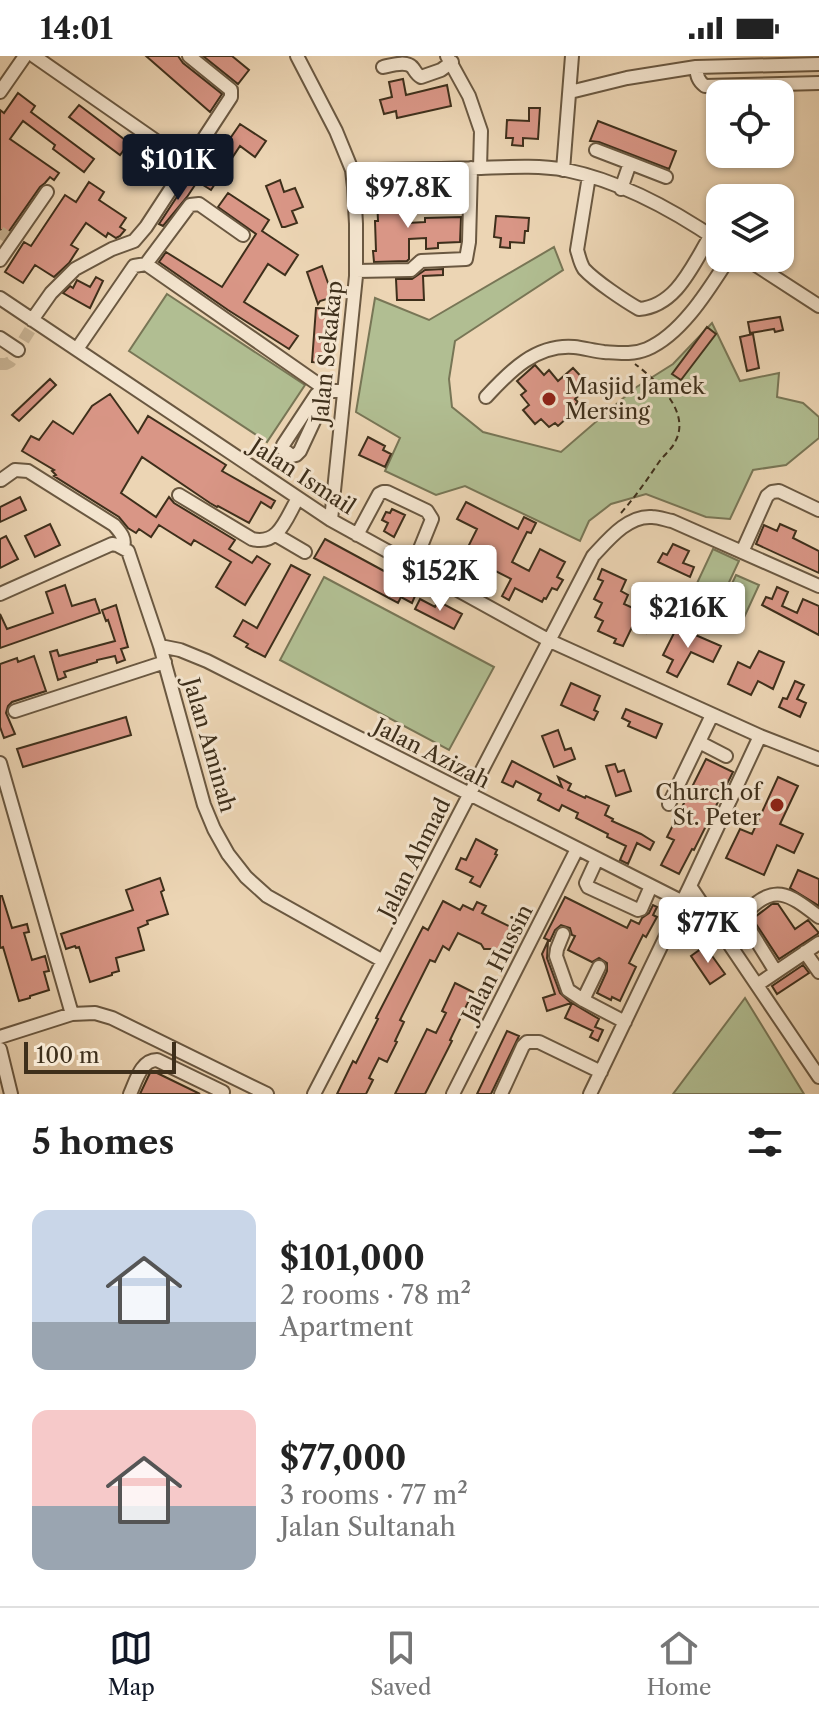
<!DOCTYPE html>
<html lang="en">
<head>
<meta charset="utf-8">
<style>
  :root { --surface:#fff; --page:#f6f6f6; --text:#222; --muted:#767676; --line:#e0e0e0; --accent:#111827 }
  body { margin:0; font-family:"Libre Caslon Text",serif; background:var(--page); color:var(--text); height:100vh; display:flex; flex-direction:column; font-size:30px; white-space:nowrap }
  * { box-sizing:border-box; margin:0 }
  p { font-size:26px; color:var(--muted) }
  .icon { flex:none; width:44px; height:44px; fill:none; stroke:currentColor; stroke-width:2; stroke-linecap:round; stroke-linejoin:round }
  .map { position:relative; height:1038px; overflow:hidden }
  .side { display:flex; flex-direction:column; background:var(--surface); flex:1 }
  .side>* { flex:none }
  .fabs { position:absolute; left:706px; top:24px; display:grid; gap:16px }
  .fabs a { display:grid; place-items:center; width:88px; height:88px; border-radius:16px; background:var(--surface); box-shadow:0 2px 6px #0004; font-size:40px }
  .scale { position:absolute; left:24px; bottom:20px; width:152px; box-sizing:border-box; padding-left:8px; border:4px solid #3e2f1b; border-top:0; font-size:22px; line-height:28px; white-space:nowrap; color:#3e2f1b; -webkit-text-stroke:6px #f3e4ce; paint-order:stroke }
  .price { position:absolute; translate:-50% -68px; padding:0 18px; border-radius:8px; background:#fff; color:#222; font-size:26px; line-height:52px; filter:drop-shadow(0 2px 4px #0008) }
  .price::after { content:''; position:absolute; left:50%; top:48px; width:24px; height:18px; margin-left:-12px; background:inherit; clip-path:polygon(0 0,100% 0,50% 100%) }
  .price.on { background:var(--accent); color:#fff }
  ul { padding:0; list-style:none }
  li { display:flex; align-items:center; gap:24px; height:200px; padding:0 32px }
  li span { display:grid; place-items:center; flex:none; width:224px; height:160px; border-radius:16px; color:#555 }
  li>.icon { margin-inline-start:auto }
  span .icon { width:96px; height:96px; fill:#fffc; stroke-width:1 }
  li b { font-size:34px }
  h2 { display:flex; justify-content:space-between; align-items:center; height:96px; padding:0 32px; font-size:34px }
  .status { display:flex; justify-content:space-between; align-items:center; height:56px; padding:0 40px; background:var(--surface); direction:ltr }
  .status svg { height:22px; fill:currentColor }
  .dock { display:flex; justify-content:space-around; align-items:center; height:112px; border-top:2px solid var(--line); background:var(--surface); font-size:22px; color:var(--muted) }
  .dock a { display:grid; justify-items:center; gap:4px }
  .dock .on { color:var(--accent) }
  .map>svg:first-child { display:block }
  .green { fill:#b1be92; stroke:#787656; stroke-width:2 }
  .building { fill:#d99686; stroke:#3e2f1b; stroke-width:2 }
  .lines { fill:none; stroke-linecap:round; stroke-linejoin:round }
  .minor-tunnel { stroke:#c9b495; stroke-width:12; stroke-dasharray:12 6; stroke-linecap:butt }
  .minor-casing { stroke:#6a5841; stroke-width:16 }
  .path { stroke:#3e2f1b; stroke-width:2; stroke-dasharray:6 4; stroke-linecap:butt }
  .minor { stroke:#f3e4ce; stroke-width:12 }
  .poi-dot { fill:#8f2418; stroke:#f3e4ce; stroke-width:3 }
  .labels { text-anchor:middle; stroke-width:6; stroke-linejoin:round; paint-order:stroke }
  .street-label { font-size:22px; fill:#3e2f1b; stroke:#f3e4ce }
  .poi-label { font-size:22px; fill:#3e2f1b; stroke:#f3e4ce; text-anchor:start }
</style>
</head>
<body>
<div class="status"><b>14:01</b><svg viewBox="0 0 49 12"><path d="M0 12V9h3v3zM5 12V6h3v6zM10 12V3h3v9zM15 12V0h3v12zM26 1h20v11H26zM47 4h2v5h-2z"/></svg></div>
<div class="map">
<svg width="819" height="1038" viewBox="0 0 819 1038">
  <rect width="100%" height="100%" fill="#ecd5b4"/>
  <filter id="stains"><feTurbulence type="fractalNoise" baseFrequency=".0025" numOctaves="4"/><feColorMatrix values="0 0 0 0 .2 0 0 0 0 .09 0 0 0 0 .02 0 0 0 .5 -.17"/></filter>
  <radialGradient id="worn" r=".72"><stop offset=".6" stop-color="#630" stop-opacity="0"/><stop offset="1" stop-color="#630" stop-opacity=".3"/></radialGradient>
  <!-- green -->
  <path class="green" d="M554,191L563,214L455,285L449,323L452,351L483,376L561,396L635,332L673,308L712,267L740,325L779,317L777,341L803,347L819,361V382L786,409L753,414L730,463L706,461L646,438L611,448L589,465L580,485L465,430L436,439L385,415L400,382L356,356L375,242L429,264Z
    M167,238L305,329L267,386L129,295Z
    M713,493L739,505L717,552L691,540Z
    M736,519L759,529L742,566L719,555Z
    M324,521L494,611L449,694L280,604Z
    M745,942L804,1038H673Z"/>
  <!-- building -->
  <path class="building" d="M146,0H178L183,7L222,38L210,56Z
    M203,0H232L249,14L238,28Z
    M403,23L406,39L447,29L451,50L397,62L396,55L384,58L380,44L392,41L389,26Z
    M18,37L35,50L31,56L94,103L84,116L53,93L55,89L23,65L10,83L59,117L54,124L50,121L45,127L40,131L7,178L0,173V54L4,57Z
    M79,49L129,87L120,99L69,61Z
    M529,52H540L538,83L523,82V90L512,89L513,82H506L507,64L529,65Z
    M598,65L676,95L669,113L599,86L590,85Z
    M240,68L266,85L255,101L240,90L211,134L195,124L224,80L229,84Z
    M188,124L195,129L187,141L163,170L159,168Z
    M280,124L284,136L295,132L303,151L292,155L297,167L285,171H282L266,130Z
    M89,126L104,136L99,144L126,162L120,171L125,174L120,180L116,182L108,177L106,181L86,167L71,189L78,193L69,207L54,221L35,209L23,227L5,216L24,186L31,190L65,139L76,146Z
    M228,137L269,164L262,175L298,199L285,219L268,208L244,246L298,280L289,293L228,254L159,206L166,196L222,231L256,178L218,151Z
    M408,139V167L425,166V162L461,161L460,186L438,187V192L426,193V182L409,183V203L407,205L374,206L373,195H376L375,165H378L377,142H385V140Z
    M496,160L529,162L528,175H525L524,187L510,186V192L500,191L501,182L494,181Z
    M322,210L333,241L320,245L318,248L307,216Z
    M443,213V219L423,220L424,244H397L396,223H412L425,214Z
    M96,221L103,225L90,252L63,237L70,230L73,232L77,224L90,231Z
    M316,252L332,253L327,307L312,306Z
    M780,261L783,274L775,276L774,273L750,277L748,266Z
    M707,271L716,278L681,324L672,318Z
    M753,278L759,312L747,315L740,281Z
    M535,309L544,319L549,314L558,325L573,312L590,330L575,343L578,346L573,351L576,354L558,370L555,367L549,371L541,363L535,368L523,354L529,349L521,339L526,335L517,325Z
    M50,323L56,329L19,365L12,359Z
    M110,338L138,377L148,360L226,409L222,415L275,445L271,452L261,446L249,467L218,450L217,451L210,447L142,401L121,437L156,461L169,441L174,447L235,484L229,493L252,507L257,500L270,508L245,549L216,531L231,506L194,484L191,489L159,469L151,481L139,473L136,477L128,472L119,461L54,420L56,419L52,415L54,414L22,395L31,380L39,384L53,365L73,378L92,350Z
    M368,381L385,390L383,394L391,398L385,411L359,399Z
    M20,441L26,454L0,466V451Z
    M466,446L518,473L524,461L536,467L531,477L527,476L512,506L529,515L540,493L565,506L557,521L563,524L557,534L552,532L546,543L544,542L542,546L515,532L509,544L502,540L511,523L464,499L477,473L457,463Z
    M392,453L405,459L394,481L384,475L388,467L382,464L386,456L390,457Z
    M50,468L60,489L35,501L25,480Z
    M780,468L796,475L793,482L819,495V517L756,488L764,469L777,475Z
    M6,480L18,503L0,512V483Z
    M325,483L408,528L405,534L415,540L412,547L401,541L398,547L314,502Z
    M673,488L689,495L683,507L694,511L690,521L658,506L663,497L667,499Z
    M291,509L310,519L265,601L246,591L248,588L234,580L243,564L257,572Z
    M602,513L626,524L621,535L628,539L624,548L646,558L655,539L685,553L679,565L657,555L646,577L632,571L623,590L614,587L616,583L598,575L603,565L595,561L602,547L594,543L603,525L598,523Z
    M65,529L72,550L95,543L100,557L0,592V558L7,573L53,557L46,536Z
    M777,531L788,536L782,550L797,557L803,543L819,550V579L762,549L766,541L772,543Z
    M420,543L435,551L438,545L462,558L454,573L415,553Z
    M116,549L128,591L121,593L125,604L117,607L115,600L97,604V606L64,616L66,621L58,624L50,596L57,594L59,600L115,585L108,564L106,565L102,554Z
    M677,571L721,590L713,606L691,596L677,621L667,616L673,604L663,599Z
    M759,595L784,606L773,633L758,625L751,639L728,628L738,606L750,612Z
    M34,600L46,635L12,646L8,650L6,657L15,678L4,682L0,671V608L17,602L18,606Z
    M795,625L804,629L797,643L806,647L800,661L779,651L783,642L787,643Z
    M571,627L600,640L594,654L598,656L594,664L561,649Z
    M626,653L662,668L656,682L628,670L630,666L622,662Z
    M126,661L131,679L23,711L17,693Z
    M558,674L565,694L571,692L575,703L554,711L542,680Z
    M706,703L733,716L694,794L692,793L679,818L661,809L674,784L667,781Z
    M512,705L562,731L558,721L571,728L568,734L585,742L586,740L609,750L605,759L613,763L612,765L641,778L654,786L650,794L637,787L628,808L620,804L626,790L607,781L608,778L576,762L578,757L562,749L559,755L538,744L541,738L516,725L513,731L502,726Z
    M615,708L618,716L624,714L631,735L616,740L606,710Z
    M778,721L798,730L780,768L803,778L794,797L777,789L764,819L726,802L740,773L752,778Z
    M476,783L497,794L495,798L497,799L480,831L470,826L473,821L456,813L461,802L466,804Z
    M798,814L819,823V850L790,832Z
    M160,822L164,834L161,836L168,858L147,865L148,868L138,872L144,894L116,902L119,915L112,917V919L90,926L79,891L76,892L75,890L66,893L61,878L133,854L126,834Z
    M0,840H2L12,872L27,868L29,876L24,877L32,904L45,900L49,915L44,916L49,934L30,940V942L19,945L3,891L0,892Z
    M565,841L627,872L631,864L639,868L642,862L649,857L653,849L657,851L653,859L657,861L646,881L643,879L629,907L636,911L620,945L612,941L611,944L597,937L607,915V907L599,902L592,906L568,894L575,880L572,879L570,872L561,869L555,874L550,885L544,882Z
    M443,845L460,854L463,849L473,854L477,846L486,850L482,857L511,871L507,877L514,881L508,893L501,890L498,896L491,893H484L481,888L458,877L449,894L443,890L435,906L430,904L400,964L404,966L395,985L397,986L387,1006L379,1002L369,1022L373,1024L366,1038H337L353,1005L356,1007L378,963L376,962L423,871L428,874Z
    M772,848H778L795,873L808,864L819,877L779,903L756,868L755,861Z
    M548,885L547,902L560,937L571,947L547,955L543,942L555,938L542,898Z
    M705,890L725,918L710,928L691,900Z
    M803,909L809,917L777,938L772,930Z
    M455,927L473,936L450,984L452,985L425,1038H395L427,973L436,977L446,957L442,955Z
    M572,947L599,963L595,971L603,974L598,985L590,981L593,975L565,962Z
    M507,975L519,980L491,1038H477Z
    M155,1016L200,1038H140L148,1021L150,1017Z"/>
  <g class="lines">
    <!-- minor-tunnel -->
    <path class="minor-tunnel" d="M0,176L13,185
      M0,308H6L10,306L35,266"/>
    <!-- minor casing -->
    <g class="minor-casing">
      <path id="minor" d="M34,0L159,87L180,110L181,119
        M297,0L336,75L352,114L354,131L356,168V220L331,464
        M447,0L469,40L481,75L480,112
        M383,11C392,9 407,4 413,12C415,15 417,19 421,21L441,14L452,6
        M696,11C697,20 698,25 705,30L819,27
        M0,36L25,0
        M570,36L627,22L696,11L819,8
        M596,94L630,107L621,133
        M630,107L666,121
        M352,114C395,114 438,113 481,112C509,111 538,109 566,114C620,125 675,155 720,186
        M563,114L572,0
        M589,120L577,194C579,200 580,207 584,213C595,225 625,245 639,253C677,250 693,208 711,179
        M745,202L819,250
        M0,204L47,136
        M146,208L328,335H343
        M356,215L411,214L421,205L466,203L469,186L471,112
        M0,242L331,464L550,585L760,680L819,703
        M32,264L51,237L75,213L112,193L134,185L146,171L231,41V34L189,0
        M0,282L18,294
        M77,293L134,210L146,208L190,149L199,148L243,179
        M321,335H328L300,395L296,399L292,400L283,393V389L316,339Z
        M486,341C510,315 536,288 574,291C584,292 594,295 604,296C619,297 633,299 647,293C682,278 709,233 729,202
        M1,424L15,414L28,415L114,469C120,476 126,482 123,491
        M179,439L252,483C279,490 286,462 298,442
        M276,479L305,496
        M357,479L379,438L383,436H387L427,455L432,463L413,510
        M742,496L767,440L772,436L779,435L819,454
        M0,538L112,488L117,489L128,495L160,590L204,749L214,773L228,798L246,821L267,840L383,905
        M160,590L180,594L207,605L683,846
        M15,655L165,606
        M699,686L726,700
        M0,707L72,958
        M669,748L712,659
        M597,803L586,827L588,831L638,854L641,853L651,830
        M690,830L819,1021
        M563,878L557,893L556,900L568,934L583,944L625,966
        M805,896L819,916
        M776,916L748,871L745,858C774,825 790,839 819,861
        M757,929L819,887
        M583,944L599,911
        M0,981L72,958L95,957L112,962L267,1038
        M0,993L11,1038
        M130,1038C136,1025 141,1004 157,1004L223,1036
        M314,1038L593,500C608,484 628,459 652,461C659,461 666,464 672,465L819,530
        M453,1038L577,793
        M501,1038L523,990L527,986H539L601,1016
        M590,1038L690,830L760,680"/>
    </g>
    <!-- path -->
    <path class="path" d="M621,457C635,441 647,424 659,406C664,399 672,393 675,386C692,356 656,324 635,308"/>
    <!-- minor -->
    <use href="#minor" class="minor"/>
  </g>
  <!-- markers -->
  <g class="poi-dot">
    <circle cx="549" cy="343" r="8"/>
    <circle cx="777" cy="749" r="8"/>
  </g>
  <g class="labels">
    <!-- street labels -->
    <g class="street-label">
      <text transform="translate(327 296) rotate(-84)" y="8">Jalan Sekakap</text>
      <text transform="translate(303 420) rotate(33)" y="8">Jalan Ismail</text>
      <text transform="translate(210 689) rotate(74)" y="8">Jalan Aminah</text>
      <text transform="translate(432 697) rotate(27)" y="8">Jalan Azizah</text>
      <text transform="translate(414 802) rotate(-63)" y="8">Jalan Ahmad</text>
      <text transform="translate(497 907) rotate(-63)" y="8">Jalan Hussin</text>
    </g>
    <!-- poi labels -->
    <g class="poi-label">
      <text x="565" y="338">Masjid Jamek<tspan x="565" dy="25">Mersing</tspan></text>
      <text x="761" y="744" text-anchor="end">Church of<tspan x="761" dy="25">St. Peter</tspan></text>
    </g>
  </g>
  <rect width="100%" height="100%" filter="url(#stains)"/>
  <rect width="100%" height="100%" fill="url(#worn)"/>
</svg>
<div class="fabs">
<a><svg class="icon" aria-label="locate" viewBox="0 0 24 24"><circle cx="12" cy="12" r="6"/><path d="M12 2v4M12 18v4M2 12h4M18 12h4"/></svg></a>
<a><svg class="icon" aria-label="layers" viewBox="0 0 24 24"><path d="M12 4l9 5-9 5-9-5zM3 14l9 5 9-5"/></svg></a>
</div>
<div class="scale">100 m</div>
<b class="price on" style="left:178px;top:146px">$101K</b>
<b class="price" style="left:408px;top:174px">$97.8K</b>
<b class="price" style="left:440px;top:557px">$152K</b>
<b class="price" style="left:688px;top:594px">$216K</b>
<b class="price" style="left:708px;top:909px">$77K</b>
</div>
<section class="side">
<h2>5 homes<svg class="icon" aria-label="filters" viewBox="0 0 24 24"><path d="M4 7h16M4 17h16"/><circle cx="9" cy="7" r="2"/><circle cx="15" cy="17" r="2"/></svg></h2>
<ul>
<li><span style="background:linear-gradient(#c9d6e8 70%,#9aa5b1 0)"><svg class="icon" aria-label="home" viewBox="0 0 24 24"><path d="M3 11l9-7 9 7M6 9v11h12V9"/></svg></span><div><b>$101,000</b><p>2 rooms · 78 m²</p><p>Apartment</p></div></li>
<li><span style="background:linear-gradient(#f6c9c9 60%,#9aa5b1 0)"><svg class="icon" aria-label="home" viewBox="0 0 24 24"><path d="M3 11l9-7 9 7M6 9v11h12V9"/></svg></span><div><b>$77,000</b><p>3 rooms · 77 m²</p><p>Jalan Sultanah</p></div></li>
</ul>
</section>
<nav class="dock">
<a class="on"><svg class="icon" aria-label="map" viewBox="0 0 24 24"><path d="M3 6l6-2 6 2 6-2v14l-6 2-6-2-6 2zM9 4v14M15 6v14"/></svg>Map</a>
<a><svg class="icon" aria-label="saved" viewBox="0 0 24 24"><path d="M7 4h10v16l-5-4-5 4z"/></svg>Saved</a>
<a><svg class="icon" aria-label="home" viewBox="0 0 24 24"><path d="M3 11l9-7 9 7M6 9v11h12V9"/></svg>Home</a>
</nav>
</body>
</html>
